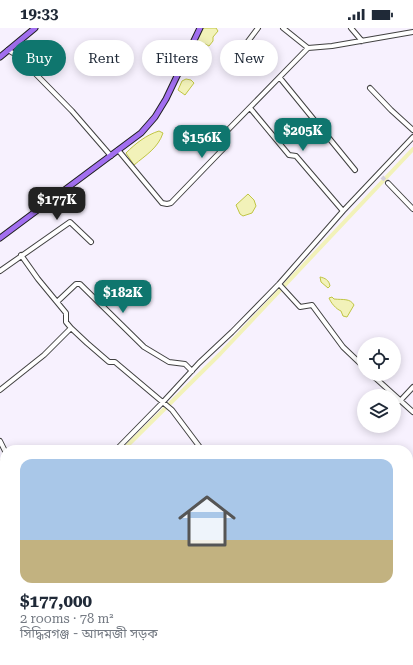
<!DOCTYPE html>
<html lang="en">
<head>
<meta charset="utf-8">
<style>
  :root { --surface:#fff; --page:#f6f6f7; --text:#1f2937; --muted:#747a83; --line:#e0e1e3; --accent:#0f766e }
  body { margin:0; font-family:"Roboto Serif","Noto Sans Bengali",serif; background:var(--page); color:var(--text); height:100vh; display:flex; flex-direction:column; font-size:15px; white-space:nowrap }
  * { box-sizing:border-box; margin:0 }
  p { font-size:13px; color:var(--muted) }
  .icon { flex:none; width:22px; height:22px; fill:none; stroke:currentColor; stroke-width:2; stroke-linecap:round; stroke-linejoin:round }
  .map { position:relative; flex:1; overflow:hidden }
  .drawer { position:absolute; left:0px; top:417px; width:413px; height:220px; display:flex; flex-direction:column; background:var(--surface); border-radius:16px 16px 0 0; box-shadow:0 2px 10px #0003 }
  .drawer>* { flex:none }
  .top-card { position:absolute; left:12px; top:12px; width:389px; height:36px; display:flex; gap:8px }
  .fabs { position:absolute; left:357px; top:309px; display:grid; gap:8px }
  .fabs a { display:grid; place-items:center; width:44px; height:44px; border-radius:50%; background:var(--surface); box-shadow:0 2px 10px #0003; font-size:20px }
  .price { position:absolute; translate:-50% -34px; padding:0 9px; border-radius:8px; background:var(--accent); color:#fff; font-size:13px; line-height:26px; filter:drop-shadow(0 1px 2px #0008) }
  .price::after { content:''; position:absolute; left:50%; top:24px; width:12px; height:9px; margin-left:-6px; background:inherit; clip-path:polygon(0 0,100% 0,50% 100%) }
  .price.selected { background:#222; color:#fff }
  ul { padding:0; list-style:none }
  li { display:grid; align-content:center; gap:8px; height:212px; padding:0 20px }
  li+li { border-top:1px solid var(--line) }
  li span { display:grid; place-items:center; height:124px; border-radius:12px; color:#555 }
  li>.icon { margin-inline-start:auto }
  span .icon { width:72px; height:72px; fill:#fffc; stroke-width:1 }
  li b { font-size:17px }
  .tag { padding:0 14px; border-radius:18px; background:var(--surface); box-shadow:0 2px 10px #0003; font-size:14px; line-height:36px }
  .tag.selected { background:var(--accent); color:#fff }
  .status { display:flex; justify-content:space-between; align-items:center; height:28px; padding:0 20px; background:var(--surface); direction:ltr }
  .status svg { height:11px; fill:currentColor }
  .map>svg:first-child { display:block }
  .water { fill:#f2f2b9; stroke:#c0c544 }
  .lines { fill:none; stroke-linecap:round; stroke-linejoin:round }
  .canal { stroke:#f2f2b9; stroke-width:4 }
  .minor-tunnel { stroke:#d4cfda; stroke-width:4; stroke-dasharray:4 2; stroke-linecap:butt }
  .minor-casing { stroke:#414141; stroke-width:6 }
  .major-casing { stroke:#1f1f1f; stroke-width:7 }
  .minor { stroke:#fff; stroke-width:4 }
  .major { stroke:#a26ff0; stroke-width:5 }
</style>
</head>
<body>
<div class="status"><b>19:33</b><svg viewBox="0 0 49 12"><path d="M0 12V9h3v3zM5 12V6h3v6zM10 12V3h3v9zM15 12V0h3v12zM26 1h20v11H26zM47 4h2v5h-2z"/></svg></div>
<div class="map">
<svg width="413" height="637" viewBox="0 0 413 637">
  <rect width="100%" height="100%" fill="#f7f1fe"/>
  <!-- water -->
  <path class="water" d="M202,0H216L218,3L213,9V13L209,18L205,16L198,31L190,29L189,23Z
    M186,51L191,52L194,55L185,67L178,62L182,53Z
    M159,103L163,105C158,120 146,127 134,137L126,125C135,116 146,107 159,103Z
    M248,166L254,172L256,178L252,185L243,188L240,186L236,177Z
    M320,249C325,250 329,252 330,258L328,260L321,254Z
    M332,269L334,271C343,272 350,270 354,277L347,289L343,288L341,283C336,281 331,275 329,270Z
    M408,443L413,449V465L408,468Z"/>
  <g class="lines">
    <!-- canal -->
    <path class="canal" d="M123,422L220,326L413,121
      M0,493L5,491
      M0,510L5,516
      M127,632L132,637"/>
    <!-- minor-tunnel -->
    <path class="minor-tunnel" d="M382,149L388,155"/>
    <!-- minor casing -->
    <g class="minor-casing">
      <path id="minor" d="M283,0L308,20L332,18L413,4
        M351,0L362,13
        M246,16L258,0
        M8,22L18,28L72,83L111,128
        M280,50L355,142
        M370,60L391,82L413,102
        M250,80L289,127L296,128L343,183
        M118,122L162,175L167,176L171,175L225,119L226,116L222,108L308,20
        M388,155L413,181
        M21,227L38,251L66,285V294L71,300L87,315L109,334H115L172,382L202,422
        M0,243L70,194L91,214
        M279,256L300,279L312,277L343,319L364,339
        M57,274L76,256H80L144,319L169,334L185,336L192,343
        M371,346L413,384
        M0,362L44,327L71,300
        M400,373L413,359
        M0,413L5,423
        M116,422L163,374L199,335L232,304L279,256L343,183L413,109
        M0,436L5,432
        M0,484L5,482
        M0,502L5,507
        M0,550L5,557
        M0,570L5,565
        M135,632L140,637
        M147,632L150,637
        M248,632L252,637
        M363,632L368,637
        M26,637L32,632
        M256,637L258,636L259,637
        M295,637L300,632
        M408,637L410,636"/>
    </g>
    <!-- major casing -->
    <g class="major-casing">
      <path id="major" d="M0,29L35,0
        M0,210L141,105L155,89L166,71L200,0"/>
    </g>
    <!-- minor -->
    <use href="#minor" class="minor"/>
    <!-- major -->
    <use href="#major" class="major"/>
  </g>
</svg>
<div class="fabs">
<a><svg class="icon" aria-label="locate" viewBox="0 0 24 24"><circle cx="12" cy="12" r="6"/><path d="M12 2v4M12 18v4M2 12h4M18 12h4"/></svg></a>
<a><svg class="icon" aria-label="layers" viewBox="0 0 24 24"><path d="M12 4l9 5-9 5-9-5zM3 14l9 5 9-5"/></svg></a>
</div>
<b class="price" style="left:303px;top:124px">$205K</b>
<b class="price" style="left:202px;top:131px">$156K</b>
<b class="price selected" style="left:57px;top:193px">$177K</b>
<b class="price" style="left:123px;top:286px">$182K</b>
<div class="top-card">
<a class="tag selected">Buy</a>
<a class="tag">Rent</a>
<a class="tag">Filters</a>
<a class="tag">New</a>
</div>
<section class="drawer">
<ul>
<li><span style="background:linear-gradient(#a9c7e8 65%,#c2b280 0)"><svg class="icon" aria-label="home" viewBox="0 0 24 24"><path d="M3 11l9-7 9 7M6 9v11h12V9"/></svg></span><div><b>$177,000</b><p>2 rooms · 78 m²</p><p>সিদ্ধিরগঞ্জ - আদমজী সড়ক</p></div></li>
</ul>
</section>
</div>
</body>
</html>
